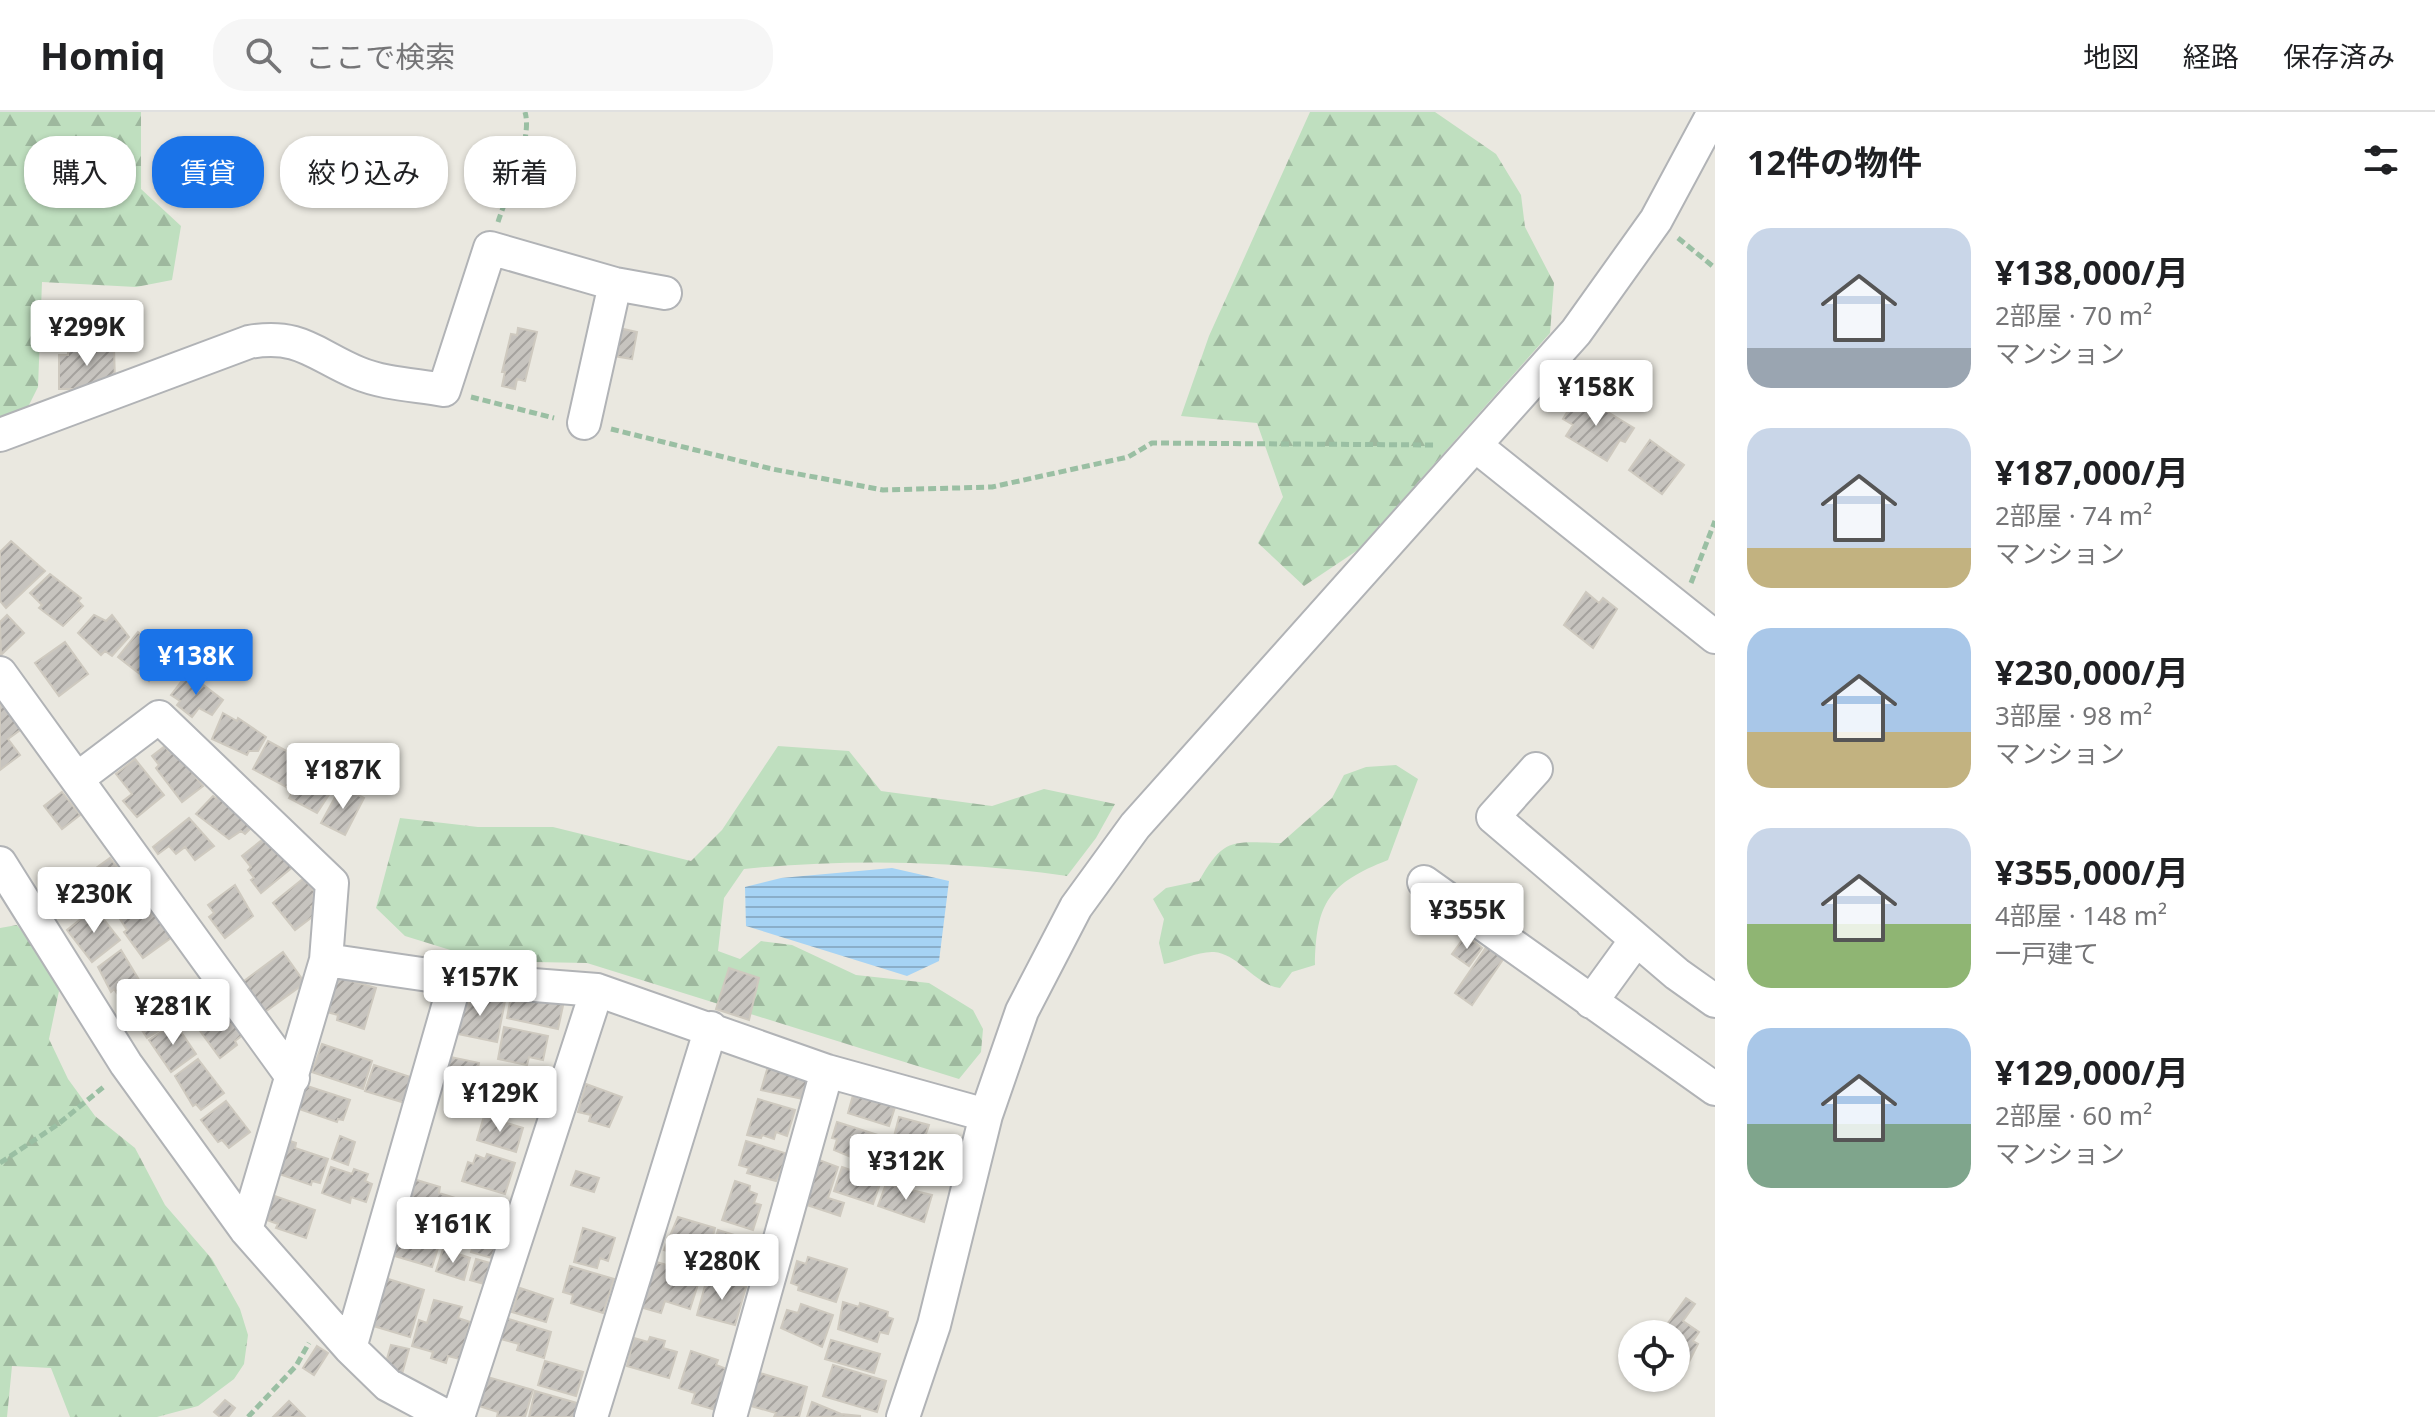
<!DOCTYPE html>
<html lang="ja">
<head>
<meta charset="utf-8">
<style>
  :root { --surface:#fff; --page:#f6f6f6; --text:#202124; --muted:#757577; --line:#e0e0e0; --accent:#1a73e8 }
  body { margin:0; font-family:"Noto Sans","Noto Sans JP",sans-serif; background:var(--page); color:var(--text); height:100vh; display:flex; flex-direction:column; font-size:30px; white-space:nowrap }
  * { box-sizing:border-box; margin:0 }
  p { font-size:26px; color:var(--muted) }
  .icon { flex:none; width:44px; height:44px; fill:none; stroke:currentColor; stroke-width:2; stroke-linecap:round; stroke-linejoin:round }
  .map { position:relative; flex:1; overflow:hidden }
  .details { display:flex; flex-direction:column; background:var(--surface); width:720px }
  .details>* { flex:none }
  .guide { position:absolute; left:24px; top:24px; width:760px; height:72px; display:flex; gap:16px }
  .controls { position:absolute; left:1618px; top:1208px; display:grid; gap:16px }
  .controls a { display:grid; place-items:center; width:72px; height:72px; border-radius:50%; background:var(--surface); box-shadow:0 2px 6px #0004; font-size:40px }
  .price { position:absolute; translate:-50% -68px; padding:0 18px; border-radius:8px; background:#fff; color:#222; font-size:26px; line-height:52px; filter:drop-shadow(0 2px 4px #0008) }
  .price::after { content:''; position:absolute; left:50%; top:48px; width:24px; height:18px; margin-left:-12px; background:inherit; clip-path:polygon(0 0,100% 0,50% 100%) }
  .price.on { background:var(--accent); color:#fff }
  ul { padding:0; list-style:none }
  li { display:flex; align-items:center; gap:24px; height:200px; padding:0 32px }
  li span { display:grid; place-items:center; flex:none; width:224px; height:160px; border-radius:24px; color:#555 }
  li>.icon { margin-inline-start:auto }
  span .icon { width:96px; height:96px; fill:#fffc; stroke-width:1 }
  li b { font-size:34px }
  h2 { display:flex; justify-content:space-between; align-items:center; height:96px; padding:0 32px; font-size:34px }
  .chip { padding:0 28px; border-radius:32px; background:var(--surface); box-shadow:0 2px 6px #0004; font-size:28px; line-height:72px }
  .chip.on { background:var(--accent); color:#fff }
  header { display:flex; align-items:center; gap:48px; box-sizing:border-box; height:112px; padding:0 40px; background:var(--surface); border-bottom:2px solid var(--line) }
  header strong { font-size:38px }
  nav { display:flex; gap:44px; margin-inline-start:auto; font-size:28px }
  .search { width:560px; height:72px; background:var(--page); display:flex; align-items:center; gap:20px; box-sizing:border-box; padding:0 28px; border-radius:32px; color:var(--muted); font-size:30px }
  main { display:flex; flex:1; min-height:0 }
  .map>svg:first-child { display:block }
  .forest { fill:url(#forest-firs) }
  .water { fill:url(#water-rules) }
  .building { fill:url(#building-hatch); stroke:#cec9bf; stroke-width:2 }
  .lines { fill:none; stroke-linecap:round; stroke-linejoin:round }
  .minor-casing { stroke:#b1b3b6; stroke-width:36 }
  .path { stroke:#9abfa3; stroke-width:5; stroke-dasharray:8 4; stroke-linecap:butt }
  .minor { stroke:#fff; stroke-width:32 }
</style>
</head>
<body>
<header>
<strong>Homiq</strong>
<div class="search"><svg class="icon" aria-label="search" viewBox="0 0 24 24"><circle cx="10" cy="10" r="6"/><path d="M15 15l6 6"/></svg>ここで検索</div>
<nav><a>地図</a><a>経路</a><a>保存済み</a></nav>
</header>
<main>
<div class="map">
<svg width="1715" height="1305" viewBox="0 0 1715 1305">
  <defs>
    <pattern id="forest-firs" width="22" height="20" patternUnits="userSpaceOnUse" patternTransform="scale(2)"><rect width="22" height="20" fill="#bfdfbf"/><path d="M5 1l3.5 6h-7zM16 11l3.5 6h-7z" fill="#9eb89e"/></pattern>
    <pattern id="water-rules" width="6" height="5" patternUnits="userSpaceOnUse" patternTransform="scale(2)"><rect width="6" height="5" fill="#a6d3f4"/><path d="M0 2.5h6" fill="none" stroke="#8aaec9"/></pattern>
    <pattern id="building-hatch" width="6" height="6" patternUnits="userSpaceOnUse" patternTransform="scale(2)"><rect width="6" height="6" fill="#c7c4bf"/><path d="M-1 1l2-2M0 6l6-6M5 7l2-2" fill="none" stroke="#a5a29e"/></pattern>
  </defs>
  <rect width="100%" height="100%" fill="#eae8e0"/>
  <!-- forest -->
  <path class="forest" d="M0,0H141V77L181,114L172,168L136,175L42,170L38,275L26,299L0,312Z
    M1310,0H1435L1496,42L1521,83L1525,115L1554,171L1550,221L1358,438L1304,474L1258,431L1283,385L1257,311L1181,304L1209,224Z
    M778,634L849,639L881,679L992,694L1044,677L1115,692L1096,726L1067,764C959,749 852,746 744,757L724,786L718,839L740,847L761,829L792,833L856,863L929,871L973,898L983,917L981,940L959,967L587,851L486,849L405,824L376,796L400,706L478,715H553L691,749L722,718Z
    M1396,653L1418,667L1388,748C1329,771 1316,791 1315,853L1292,860L1280,876C1255,873 1239,842 1214,840C1199,839 1179,849 1164,852L1159,831L1164,807L1153,787L1166,776L1199,769C1224,725 1232,730 1281,731L1332,686L1344,663L1366,655Z
    M17,813L42,845L59,879L49,927L68,967L95,1004L135,1036L165,1093L212,1147L240,1197L248,1223L244,1252L234,1267L198,1294L157,1305H70L51,1256L12,1254L7,1305H0V816Z"/>
  <!-- water -->
  <path class="water" d="M892,756L949,769L939,849L907,864L746,814L745,775L781,766Z"/>
  <!-- building -->
  <path class="building" d="M518,216L537,220L525,269L517,267L515,277L502,274L505,260H502L511,222L517,223Z
    M619,216L637,220L632,247L613,244Z
    M114,235L115,270L91,277H59V243H68V236Z
    M1578,282L1634,316L1625,330L1620,328L1607,349L1566,324L1573,313L1563,307Z
    M1650,328L1684,353L1662,382L1629,358Z
    M11,429L45,459L6,496L0,489V440Z
    M50,462L81,486L78,489L83,494L63,514L39,496L42,493L30,481Z
    M1586,480L1599,491L1603,486L1617,497L1593,536L1564,513Z
    M7,503L24,521L1,543L0,510Z
    M94,503L106,509L112,503L129,525L112,544L105,539L101,543L78,521Z
    M138,520L169,545L149,569L118,545Z
    M65,530L88,562L59,584L35,551Z
    M188,561L223,588L212,603L199,596L192,605L177,593L180,589L171,583Z
    M4,590L23,616L8,627L20,643L0,658V593Z
    M223,601L237,609L238,606L266,625L258,639H249L247,643L212,627Z
    M268,629L303,648L288,676L253,657Z
    M165,634L169,640L173,637L203,674L182,690L156,656L159,653L152,644Z
    M135,647L164,683L137,705L123,689L132,682L116,662Z
    M306,655L331,668L327,675L332,678L317,701L289,686Z
    M341,674L364,686L345,723L321,711Z
    M62,680L80,703L62,717L44,694Z
    M218,683L254,713L245,722L241,719L229,727L196,702L213,684L216,686Z
    M189,706L214,734L195,748L185,735L176,742L169,734L158,742L153,735Z
    M263,727L294,754L261,781L251,768L254,766L248,758L251,755L242,744Z
    M110,746L120,759L113,764L119,771L99,785L95,780L92,782L81,767Z
    M67,760L70,764L73,762L89,785L83,789L88,796L72,806L67,800L61,804L40,778Z
    M304,766L316,782L313,784L317,790L311,795L316,802L295,818L273,791Z
    M235,773L253,804L225,826L209,805L214,801L208,793Z
    M147,787L175,823L143,846L124,820L127,818L120,807Z
    M95,796L120,828L92,850L67,818Z
    M1466,823L1482,836L1469,854L1452,842Z
    M1487,834L1504,846L1472,893L1455,881Z
    M121,838L144,876L124,891L114,877L111,880L98,855Z
    M283,840L305,871L262,902L240,872Z
    M729,856L759,866L749,908L716,897Z
    M334,864L376,876L364,917L337,908L338,903L323,899Z
    M149,878L173,910L147,926L125,892Z
    M491,881L506,884L497,930L453,921L459,889L469,891L470,885L489,888Z
    M214,882L244,922L235,929L237,933L220,946L189,904Z
    M511,884L546,891L547,885L564,889L558,917L507,906Z
    M175,911L196,942L171,960L149,928Z
    M504,915L548,924L543,948L529,945L527,953L498,947Z
    M322,932L372,949L363,977L312,960Z
    M441,943L479,951L478,956L489,959L483,990L456,985L458,975L447,973L449,963L438,961Z
    M198,947L224,981L201,998L196,992L193,994L175,964Z
    M769,951L809,964L803,987L761,978Z
    M374,953L413,966L405,991L365,979Z
    M495,959L543,969L536,999L508,993L506,1000L487,996Z
    M301,972L350,988L343,1008L338,1007L337,1010L293,995Z
    M586,972L622,985L609,1015L589,1009L591,1003L578,1000Z
    M855,976L897,989L889,1014L848,1001Z
    M758,987L795,998L787,1024L776,1020L774,1027L762,1023L761,1026L747,1023Z
    M226,989L250,1020L229,1036L222,1028L218,1030L201,1008Z
    M484,1004L523,1016L516,1040L477,1028Z
    M899,1005L929,1013L916,1051L889,1044Z
    M837,1010L884,1025L875,1055L834,1038L837,1027L832,1026Z
    M340,1024L355,1030L348,1053L332,1047Z
    M287,1028L296,1031L295,1036L328,1047L320,1071L312,1069L311,1073L276,1061Z
    M746,1029L788,1042L776,1069L747,1061L749,1056L739,1053Z
    M487,1042L515,1051L505,1082L462,1069L468,1050L473,1052L476,1043L485,1047Z
    M819,1048L838,1055L828,1086L844,1091L840,1104L807,1093Z
    M897,1048L915,1054L909,1072L891,1066Z
    M331,1055L352,1062L354,1057L368,1062L365,1069L372,1072L366,1090L351,1085L350,1091L322,1081Z
    M842,1055L881,1069L873,1092L834,1079Z
    M576,1059L599,1066L594,1080L571,1073Z
    M410,1066L440,1075L439,1081L455,1086L447,1109L434,1105L432,1112L412,1106L414,1099L402,1095Z
    M735,1069L750,1074L749,1079L757,1082L754,1091L761,1093L753,1118L722,1108Z
    M886,1072L932,1083L924,1110L878,1094Z
    M269,1082L315,1098L306,1126L276,1116L278,1112L261,1106Z
    M470,1092L506,1108L502,1123L494,1121L492,1125L469,1118L467,1124L448,1118L455,1097L469,1098Z
    M678,1105L715,1116L708,1142L698,1139L696,1147L664,1138Z
    M396,1115L428,1124L427,1129L439,1133L432,1155L388,1142Z
    M583,1116L615,1126L608,1149L600,1146L597,1156L574,1150Z
    M718,1118L744,1126L733,1163L707,1156Z
    M476,1125L496,1131L492,1146L471,1140Z
    M443,1137L470,1146L464,1168L436,1159Z
    M808,1145L847,1157L836,1190L798,1178L799,1174L791,1171L797,1149L806,1152Z
    M476,1147L490,1151L484,1172L470,1168Z
    M653,1149L701,1163L690,1197L665,1189L661,1201L640,1195Z
    M570,1154L614,1167L603,1201L571,1191L573,1183L563,1180Z
    M385,1166L424,1178L410,1225L370,1213Z
    M727,1169L746,1175L735,1213L697,1203L706,1170L725,1175Z
    M520,1176L553,1187L546,1210L512,1200Z
    M1686,1186L1695,1192L1683,1209L1699,1220L1693,1229L1698,1232L1684,1260L1676,1254V1222H1660Z
    M434,1188L462,1195L458,1206L470,1210L460,1247L448,1244L446,1251L431,1246L433,1240L412,1234L419,1208L427,1211Z
    M843,1190L859,1195L860,1191L888,1200L887,1205L893,1207L888,1222L880,1220L877,1230L838,1217Z
    M801,1192L833,1203L822,1235L781,1216L787,1198L798,1201Z
    M499,1204L551,1220L544,1246L517,1238L519,1232L493,1225Z
    M650,1225L665,1229L663,1236L677,1240L669,1266L627,1254L634,1226L648,1230Z
    M831,1228L880,1242L874,1261L825,1247Z
    M391,1233L409,1237L402,1262L384,1257Z
    M317,1234L328,1241L314,1263L303,1256Z
    M691,1239L718,1248L716,1253L732,1259L719,1299L692,1291L695,1281L679,1276Z
    M545,1249L583,1260L576,1284L538,1273Z
    M833,1253L886,1269L877,1300L823,1284Z
    M753,1259L807,1275L799,1305H774L776,1301L744,1292Z
    M484,1264L533,1278L525,1305H497L498,1300L476,1293Z
    M535,1279L584,1293L581,1305H529Z
    M225,1288L235,1296L228,1305H220L214,1300Z
    M289,1289L305,1305H273Z
    M812,1290L841,1302L861,1304L807,1305Z"/>
  <g class="lines">
    <!-- minor casing -->
    <g class="minor-casing">
      <path id="minor" d="M584,311L615,172
        M0,323L249,230C300,221 315,243 358,261C384,272 417,273 444,278L490,136L615,172L665,181
        M1476,334L1715,525
        M0,561L293,966
        M1536,657L1493,705L1677,862L1715,889
        M77,667L159,605L332,771L326,848
        M0,751L126,952L246,1118L350,1236L388,1273L448,1305
        M1424,770L1715,977
        M1591,890L1636,828
        M246,1118L326,848L456,867L597,878L827,959L986,1003
        M350,1236L456,867
        M458,1305L597,878
        M591,1305L711,916
        M730,1305L827,959
        M903,1305L934,1213L986,1003L1022,899L1076,795L1135,714L1576,220L1656,108L1714,0"/>
    </g>
    <!-- path -->
    <path class="path" d="M498,110C507,82 533,27 525,0
      M1678,126L1715,156
      M471,285L554,306
      M611,317L772,357L883,378L992,375L1128,345L1152,331L1435,333
      M1691,471L1715,409
      M0,1051L57,1013L106,973
      M248,1305L296,1254L309,1231"/>
    <!-- minor -->
    <use href="#minor" class="minor"/>
  </g>
</svg>
<div class="controls">
<a><svg class="icon" aria-label="locate" viewBox="0 0 24 24"><circle cx="12" cy="12" r="6"/><path d="M12 2v4M12 18v4M2 12h4M18 12h4"/></svg></a>
</div>
<b class="price" style="left:87px;top:256px">¥299K</b>
<b class="price" style="left:1596px;top:316px">¥158K</b>
<b class="price on" style="left:196px;top:585px">¥138K</b>
<b class="price" style="left:343px;top:699px">¥187K</b>
<b class="price" style="left:94px;top:823px">¥230K</b>
<b class="price" style="left:1467px;top:839px">¥355K</b>
<b class="price" style="left:480px;top:906px">¥157K</b>
<b class="price" style="left:173px;top:935px">¥281K</b>
<b class="price" style="left:500px;top:1022px">¥129K</b>
<b class="price" style="left:906px;top:1090px">¥312K</b>
<b class="price" style="left:453px;top:1153px">¥161K</b>
<b class="price" style="left:722px;top:1190px">¥280K</b>
<div class="guide">
<a class="chip">購入</a>
<a class="chip on">賃貸</a>
<a class="chip">絞り込み</a>
<a class="chip">新着</a>
</div>
</div>
<section class="details">
<h2>12件の物件<svg class="icon" aria-label="filters" viewBox="0 0 24 24"><path d="M4 7h16M4 17h16"/><circle cx="9" cy="7" r="2"/><circle cx="15" cy="17" r="2"/></svg></h2>
<ul>
<li><span style="background:linear-gradient(#c9d6e8 75%,#9aa5b1 0)"><svg class="icon" aria-label="home" viewBox="0 0 24 24"><path d="M3 11l9-7 9 7M6 9v11h12V9"/></svg></span><div><b>¥138,000/月</b><p>2部屋 · 70 m²</p><p>マンション</p></div></li>
<li><span style="background:linear-gradient(#c9d6e8 75%,#c2b280 0)"><svg class="icon" aria-label="home" viewBox="0 0 24 24"><path d="M3 11l9-7 9 7M6 9v11h12V9"/></svg></span><div><b>¥187,000/月</b><p>2部屋 · 74 m²</p><p>マンション</p></div></li>
<li><span style="background:linear-gradient(#a9c7e8 65%,#c2b280 0)"><svg class="icon" aria-label="home" viewBox="0 0 24 24"><path d="M3 11l9-7 9 7M6 9v11h12V9"/></svg></span><div><b>¥230,000/月</b><p>3部屋 · 98 m²</p><p>マンション</p></div></li>
<li><span style="background:linear-gradient(#c9d6e8 60%,#8fb573 0)"><svg class="icon" aria-label="home" viewBox="0 0 24 24"><path d="M3 11l9-7 9 7M6 9v11h12V9"/></svg></span><div><b>¥355,000/月</b><p>4部屋 · 148 m²</p><p>一戸建て</p></div></li>
<li><span style="background:linear-gradient(#a9c7e8 60%,#7fa58c 0)"><svg class="icon" aria-label="home" viewBox="0 0 24 24"><path d="M3 11l9-7 9 7M6 9v11h12V9"/></svg></span><div><b>¥129,000/月</b><p>2部屋 · 60 m²</p><p>マンション</p></div></li>
</ul>
</section>
</main>
</body>
</html>
